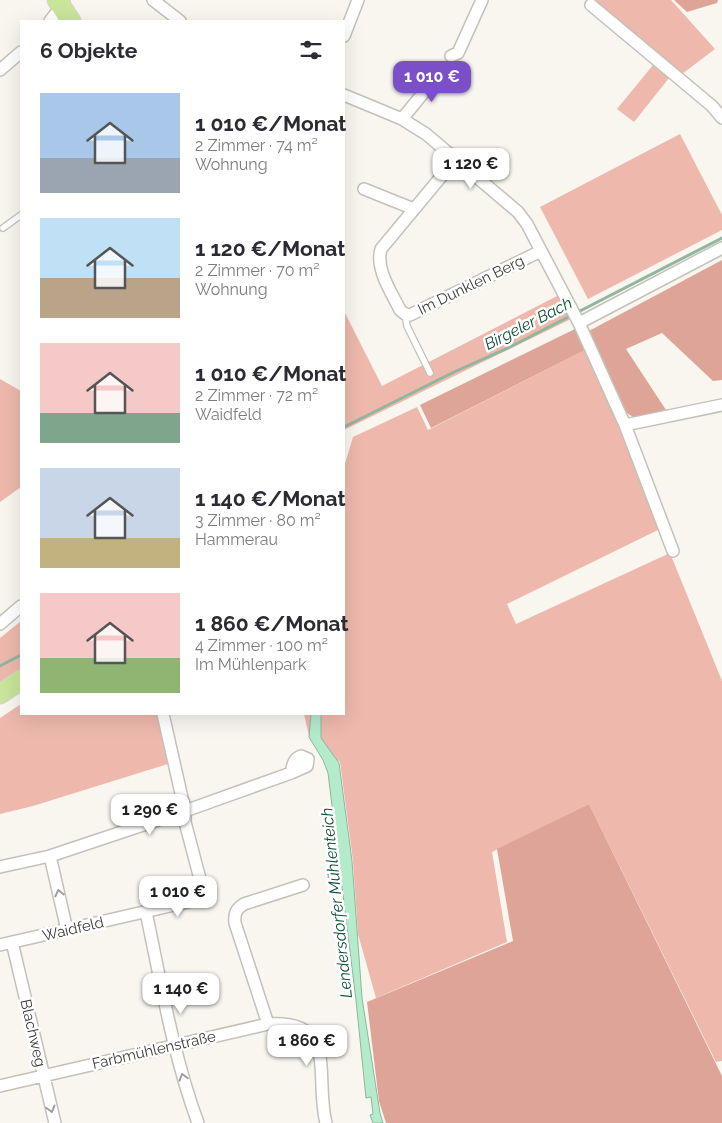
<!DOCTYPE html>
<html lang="de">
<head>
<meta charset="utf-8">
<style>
  :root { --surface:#fff; --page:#f7f7f7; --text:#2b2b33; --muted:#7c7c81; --accent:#7b4fc8 }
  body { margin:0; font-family:Raleway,sans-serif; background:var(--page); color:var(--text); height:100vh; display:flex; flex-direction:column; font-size:19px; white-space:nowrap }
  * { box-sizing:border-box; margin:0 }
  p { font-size:16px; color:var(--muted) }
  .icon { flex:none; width:28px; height:28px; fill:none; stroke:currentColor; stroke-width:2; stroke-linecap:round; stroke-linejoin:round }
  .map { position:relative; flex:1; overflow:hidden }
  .details { position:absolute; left:20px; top:20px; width:325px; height:695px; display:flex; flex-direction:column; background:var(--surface); border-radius:0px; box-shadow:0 5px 20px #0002 }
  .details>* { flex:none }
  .price { position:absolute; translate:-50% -42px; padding:0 11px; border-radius:10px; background:#fff; color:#222; font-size:16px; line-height:32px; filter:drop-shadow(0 1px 2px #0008) }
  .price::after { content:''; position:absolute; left:50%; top:30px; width:15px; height:11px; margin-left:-8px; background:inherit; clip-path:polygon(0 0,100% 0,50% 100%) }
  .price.selected { background:var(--accent); color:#fff }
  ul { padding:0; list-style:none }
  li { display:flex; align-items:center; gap:15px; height:125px; padding:0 20px }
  li span { display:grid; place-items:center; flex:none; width:140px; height:100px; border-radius:0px; color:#555 }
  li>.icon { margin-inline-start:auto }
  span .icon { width:60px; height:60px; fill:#fffc; stroke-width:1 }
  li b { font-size:21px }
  h2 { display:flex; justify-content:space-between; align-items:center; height:60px; padding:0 20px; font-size:21px }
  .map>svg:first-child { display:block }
  .green { fill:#eeb8ac }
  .forest { fill:#dea498 }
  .water { fill:#b3ebcb; stroke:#90b69f }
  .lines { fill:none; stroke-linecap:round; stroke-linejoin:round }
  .stream { stroke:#90b69f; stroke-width:3 }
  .lane-casing { stroke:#c3c1ba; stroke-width:8 }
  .street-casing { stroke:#c3c1ba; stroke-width:14 }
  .primary-casing { stroke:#d4d4d3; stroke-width:21 }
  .lane { stroke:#fff; stroke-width:5.5 }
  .street { stroke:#fff; stroke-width:11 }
  .primary { stroke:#c8e59a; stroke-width:19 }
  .oneway { stroke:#9e9e9c }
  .labels { text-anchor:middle; stroke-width:5; stroke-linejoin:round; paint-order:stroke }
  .street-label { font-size:15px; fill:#3d3c39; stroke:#fff }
  .water-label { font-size:16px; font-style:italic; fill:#0b4f33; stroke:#fff }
</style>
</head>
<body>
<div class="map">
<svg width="722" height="1123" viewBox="0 0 722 1123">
  <rect width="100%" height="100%" fill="#f8f6ef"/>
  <!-- green -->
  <path class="green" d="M597,0H671L715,49L682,74L594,4Z
    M653,65L669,78L634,122L617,109Z
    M680,134L722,215V230L588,299L540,207Z
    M559,295L571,319L344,430V311L382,386Z
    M587,349L660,529L507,604L516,624L670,553L722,681V1061L716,1062L589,804L492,852L507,942L376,998L358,934L353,861L340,762L310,740L304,714H344V467L353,437L417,407L428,430Z
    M0,379L21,391V487L0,502Z
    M21,621V669L0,683V638Z
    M21,704V714H161L171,763L33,806L0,814V718Z"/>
  <!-- forest -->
  <path class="forest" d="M674,0H718L717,3L687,12Z
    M722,260V380L713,381L662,333L626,349L666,410L633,417L624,411L587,332Z
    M577,328L587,349L431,428L420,405Z
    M589,804L722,1076V1123H386L379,1101L367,1002L513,941L497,849Z"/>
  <!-- water -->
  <path class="water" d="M311,714H321V738L339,763L352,861L362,998L380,1113L383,1123H373L370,1115L373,1114L371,1097L366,1098L356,1000L328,773L323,760L309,737Z"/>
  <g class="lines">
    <!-- stream -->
    <path class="stream" d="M344,427L454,372L510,347L722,238
      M0,666L21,655"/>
    <!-- lane casing -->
    <g class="lane-casing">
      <path id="lane" d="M3,228L21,215
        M405,314L407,326L430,373"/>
    </g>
    <!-- street casing -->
    <g class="street-casing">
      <path id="street" d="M153,0L180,21
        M591,5L712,106L722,118
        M50,21L64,3
        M344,36L358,0
        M451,56L458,53L482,0
        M0,70L21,52
        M344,95L402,119L426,134L518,212L527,224L579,323L625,425L673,551
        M402,119L442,70
        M455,160L381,249C375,269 392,293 400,310L405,314L410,315L541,251
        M364,189L414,209
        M579,323L722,248
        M625,425L722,405
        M0,624L21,606
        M50,856L67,930
        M0,867L50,856L185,811L291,773L307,766L308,759L301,756C293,759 293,765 291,773
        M146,912C161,983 173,1055 198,1123
        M12,942L55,1123
        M0,945L205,898L185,822V811L163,714
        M268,1024L235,923C234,914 236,909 244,904L303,885
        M0,1086L268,1024C340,1019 314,1077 326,1123"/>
    </g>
    <!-- primary casing -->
    <g class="primary-casing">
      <path id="primary" d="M57,0L71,21
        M0,694L21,680"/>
    </g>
    <!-- lane -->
    <use href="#lane" class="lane"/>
    <!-- street -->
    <use href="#street" class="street"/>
    <!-- primary -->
    <use href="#primary" class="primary"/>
  </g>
  <!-- one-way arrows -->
  <defs><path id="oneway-chevron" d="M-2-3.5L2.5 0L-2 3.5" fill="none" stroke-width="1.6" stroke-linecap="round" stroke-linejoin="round" transform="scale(1.25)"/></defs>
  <g class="oneway">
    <use href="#oneway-chevron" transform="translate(59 893) rotate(-103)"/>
    <use href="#oneway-chevron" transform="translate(183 1077) rotate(-106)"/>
    <use href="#oneway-chevron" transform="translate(51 1109) rotate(75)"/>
  </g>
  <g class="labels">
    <!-- street labels -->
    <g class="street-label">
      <text transform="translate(471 285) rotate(-26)" y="5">Im Dunklen Berg</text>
      <text transform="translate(73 929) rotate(-13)" y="5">Waidfeld</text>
      <text transform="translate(33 1033) rotate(77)" y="5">Blachweg</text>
      <text transform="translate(154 1050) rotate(-13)" y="5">Farbmühlenstraße</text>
    </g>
    <!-- water labels -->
    <g class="water-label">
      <text transform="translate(528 323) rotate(-27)" y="6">Birgeler Bach</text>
      <text transform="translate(336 903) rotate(-96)" y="6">Lendersdorfer Mühlenteich</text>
    </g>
  </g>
</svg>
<b class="price selected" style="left:432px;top:103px">1 010 €</b>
<b class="price" style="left:471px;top:190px">1 120 €</b>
<b class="price" style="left:150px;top:836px">1 290 €</b>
<b class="price" style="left:178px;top:918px">1 010 €</b>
<b class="price" style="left:181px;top:1015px">1 140 €</b>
<b class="price" style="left:307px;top:1067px">1 860 €</b>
<section class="details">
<h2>6 Objekte<svg class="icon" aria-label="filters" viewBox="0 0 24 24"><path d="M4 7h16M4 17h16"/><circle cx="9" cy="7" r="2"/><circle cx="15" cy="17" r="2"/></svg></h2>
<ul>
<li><span style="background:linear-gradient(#a9c7e8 65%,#9aa5b1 0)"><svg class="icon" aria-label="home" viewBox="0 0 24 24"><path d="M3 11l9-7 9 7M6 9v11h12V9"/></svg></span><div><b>1 010 €/Monat</b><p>2 Zimmer · 74 m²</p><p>Wohnung</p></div></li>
<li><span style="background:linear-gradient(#bfe0f5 60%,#b9a48a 0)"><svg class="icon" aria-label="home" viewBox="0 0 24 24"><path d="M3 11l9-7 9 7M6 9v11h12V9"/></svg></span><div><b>1 120 €/Monat</b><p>2 Zimmer · 70 m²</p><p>Wohnung</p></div></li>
<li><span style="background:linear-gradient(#f6c9c9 70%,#7fa58c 0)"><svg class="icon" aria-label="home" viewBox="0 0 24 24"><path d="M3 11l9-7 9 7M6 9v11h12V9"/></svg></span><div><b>1 010 €/Monat</b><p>2 Zimmer · 72 m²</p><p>Waidfeld</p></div></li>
<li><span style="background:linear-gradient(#c9d6e8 70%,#c2b280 0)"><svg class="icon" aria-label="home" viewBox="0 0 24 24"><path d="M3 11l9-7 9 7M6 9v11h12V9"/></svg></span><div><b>1 140 €/Monat</b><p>3 Zimmer · 80 m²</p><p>Hammerau</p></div></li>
<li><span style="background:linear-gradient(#f6c9c9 65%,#8fb573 0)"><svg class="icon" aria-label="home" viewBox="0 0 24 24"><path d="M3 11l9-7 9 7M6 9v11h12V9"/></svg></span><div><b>1 860 €/Monat</b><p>4 Zimmer · 100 m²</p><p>Im Mühlenpark</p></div></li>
</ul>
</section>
</div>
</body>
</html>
